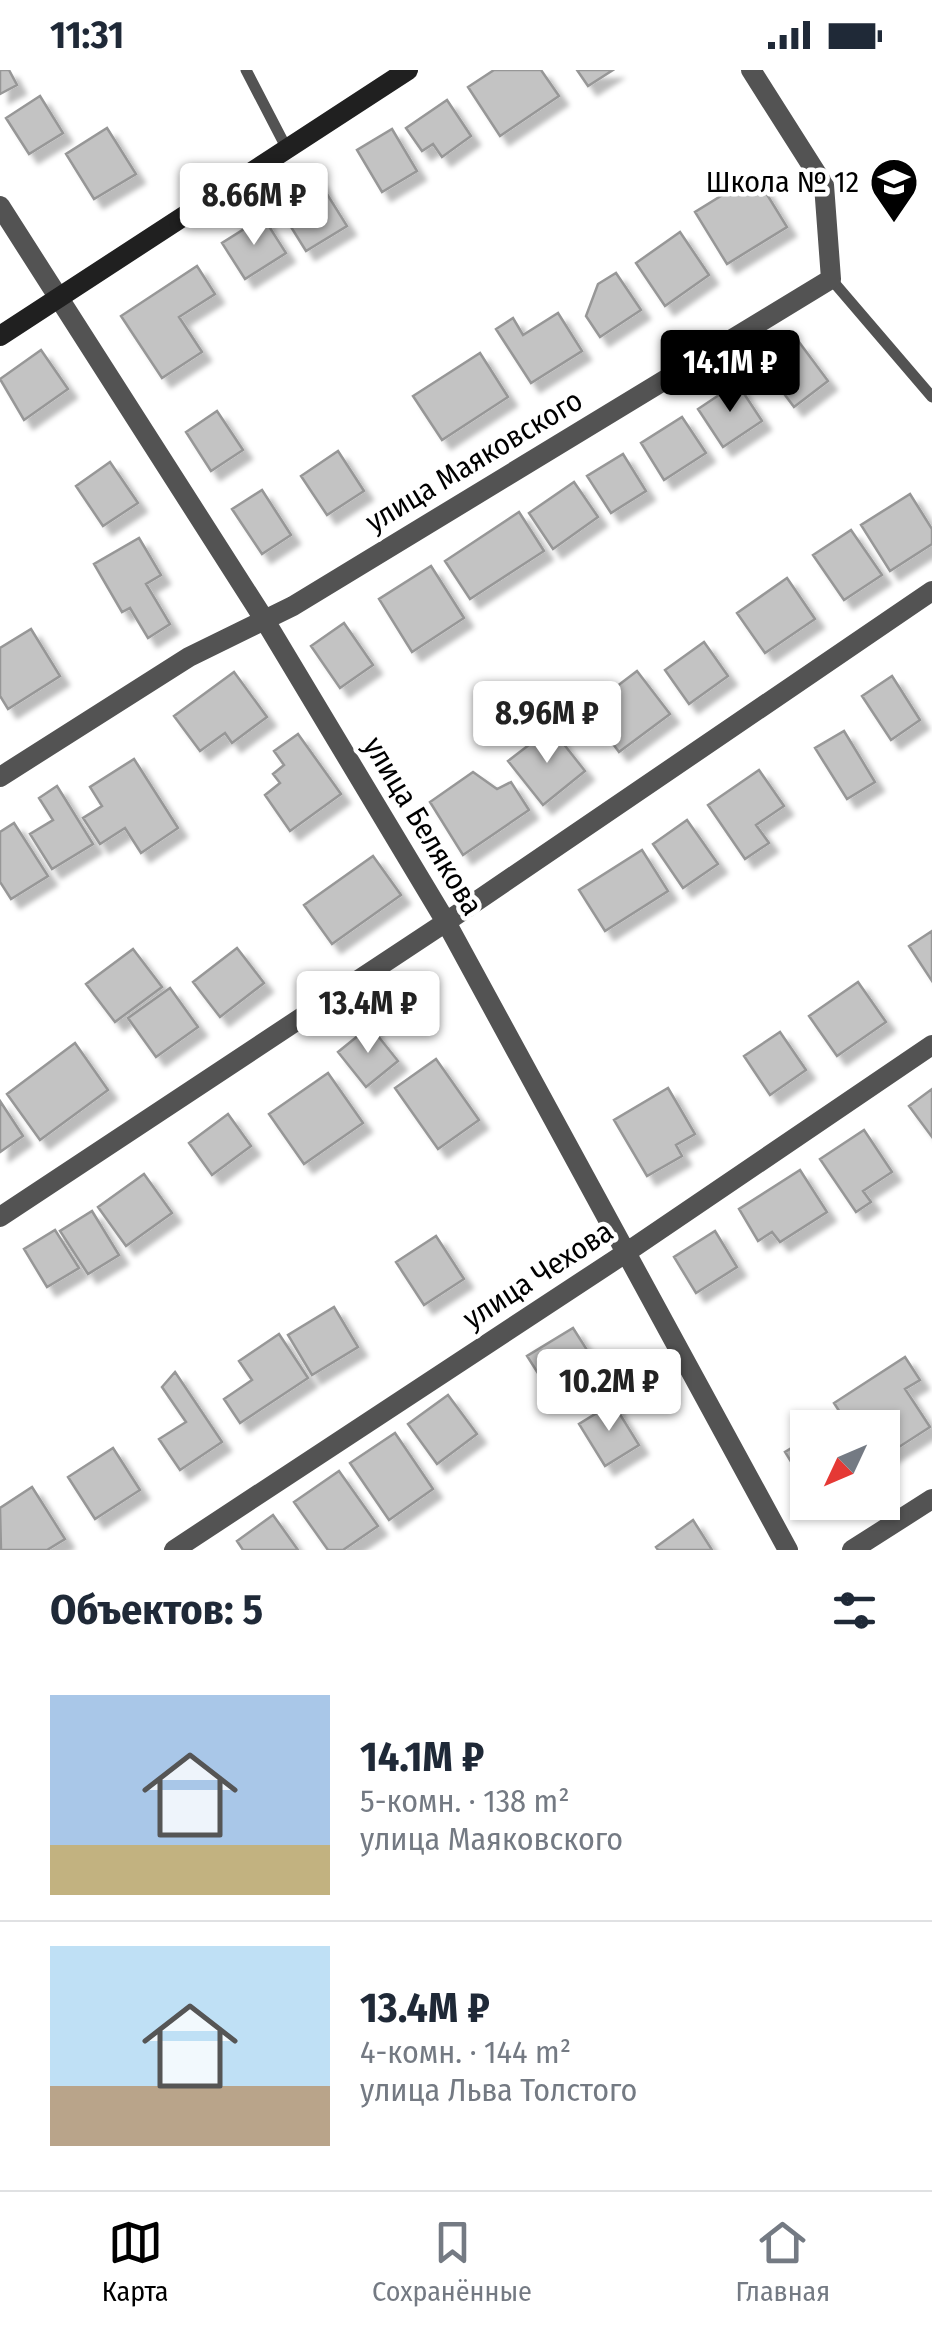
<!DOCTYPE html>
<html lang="ru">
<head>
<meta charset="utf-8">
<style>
  :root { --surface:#fff; --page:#f6f6f7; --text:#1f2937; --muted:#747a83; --line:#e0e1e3; --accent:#000 }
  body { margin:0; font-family:"Fira Sans Condensed",sans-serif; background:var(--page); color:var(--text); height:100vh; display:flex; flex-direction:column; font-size:38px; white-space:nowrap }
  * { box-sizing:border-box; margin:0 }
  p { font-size:32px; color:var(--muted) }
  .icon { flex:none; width:55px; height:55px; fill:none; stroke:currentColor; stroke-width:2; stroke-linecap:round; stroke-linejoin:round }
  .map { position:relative; height:1480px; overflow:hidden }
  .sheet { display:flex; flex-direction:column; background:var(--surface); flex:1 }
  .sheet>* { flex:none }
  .needle { width:65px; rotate:226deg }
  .controls { position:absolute; left:790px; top:1340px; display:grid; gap:20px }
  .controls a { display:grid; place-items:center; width:110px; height:110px; border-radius:0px; background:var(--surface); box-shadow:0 2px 8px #0004; font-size:50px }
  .price { position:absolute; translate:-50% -85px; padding:0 22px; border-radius:10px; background:#fff; color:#222; font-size:32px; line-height:65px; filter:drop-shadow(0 2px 5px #0008) }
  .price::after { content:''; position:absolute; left:50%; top:60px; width:30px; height:22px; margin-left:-15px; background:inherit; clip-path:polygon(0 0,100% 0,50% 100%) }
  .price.current { background:var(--accent); color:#fff }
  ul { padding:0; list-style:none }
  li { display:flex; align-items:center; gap:30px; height:250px; padding:0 50px }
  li+li { border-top:2px solid var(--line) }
  li span { display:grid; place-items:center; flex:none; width:280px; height:200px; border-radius:0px; color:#555 }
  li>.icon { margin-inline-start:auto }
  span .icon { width:120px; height:120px; fill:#fffc; stroke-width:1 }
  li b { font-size:42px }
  h2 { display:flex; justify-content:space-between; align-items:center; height:120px; padding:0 50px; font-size:42px }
  .status { display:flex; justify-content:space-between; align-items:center; height:70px; padding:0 50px; background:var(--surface); direction:ltr }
  .status svg { height:28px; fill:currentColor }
  .menu { display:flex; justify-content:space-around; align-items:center; height:140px; border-top:2px solid var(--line); background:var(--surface); font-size:28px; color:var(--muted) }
  .menu a { display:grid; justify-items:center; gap:5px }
  .menu .current { color:var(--accent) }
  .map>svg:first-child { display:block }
  .building { fill:#c3c3c3; stroke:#979797; stroke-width:2.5; filter:url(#shadow) }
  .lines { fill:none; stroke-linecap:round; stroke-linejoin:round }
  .lane { stroke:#535353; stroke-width:11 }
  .street { stroke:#535353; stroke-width:20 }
  .secondary { stroke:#202020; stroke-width:20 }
  .labels { text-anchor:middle; stroke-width:9; stroke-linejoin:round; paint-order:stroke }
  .poi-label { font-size:30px; fill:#000; stroke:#fff; text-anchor:end }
  .street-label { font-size:30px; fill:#000; stroke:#fff }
</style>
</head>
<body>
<div class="status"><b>11:31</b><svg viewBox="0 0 49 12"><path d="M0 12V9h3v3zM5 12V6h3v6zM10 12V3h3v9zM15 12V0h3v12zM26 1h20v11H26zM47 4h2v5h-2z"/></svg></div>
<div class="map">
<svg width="932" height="1480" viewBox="0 0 932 1480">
  <defs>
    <filter id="shadow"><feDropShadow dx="9" dy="9" stdDeviation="2.5" flood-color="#0004"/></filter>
  </defs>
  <rect width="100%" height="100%" fill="#fff"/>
  <!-- building -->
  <path class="building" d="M0,0H9L17,15L0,24Z
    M494,0H541L559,26L500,66L468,17Z
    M577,0H613L588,16Z
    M40,26L63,63L29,84L6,48Z
    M447,30L471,66L442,87L433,74L422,81L406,58Z
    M107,58L136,104L94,129L66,84Z
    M392,59L417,101L382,122L357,80Z
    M755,105L787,157L727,194L695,142Z
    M317,108L347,156L306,181L276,133Z
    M263,147L286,183L245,209L222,173Z
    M680,162L709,205L665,236L636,193Z
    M197,196L215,224L179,247L202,282L162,308L121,246Z
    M616,203L641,240L600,267L586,246L598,214Z
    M558,243L582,281L531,313L496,259L513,248L523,265Z
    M799,272L828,311L794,337L764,297Z
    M41,280L68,319L24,350L0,309Z
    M480,283L508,327L442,370L413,326Z
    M737,313L762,351L723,377L698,339Z
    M217,341L243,380L211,401L186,362Z
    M682,347L706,383L664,410L641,373Z
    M338,381L364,421L327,445L301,406Z
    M623,384L646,421L611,443L587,406Z
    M110,392L138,433L103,456L76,416Z
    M574,412L598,447L553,479L529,443Z
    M262,420L291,465L262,484L232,439Z
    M910,424L932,459V474L890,501L861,455Z
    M519,442L544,481L470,529L445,491Z
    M851,460L882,505L844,530L813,485Z
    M139,468L161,505L146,514L170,554L148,568L130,538L122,542L94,494Z
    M431,496L464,548L412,582L379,529Z
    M787,508L815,549L765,583L737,543Z
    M344,553L373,595L340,618L311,576Z
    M31,559L60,606L8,639L0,626V578Z
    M704,572L728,606L689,634L665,600Z
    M637,601L670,644L619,682L587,639Z
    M234,602L267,647L232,673L225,663L200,681L174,646Z
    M892,606L920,650L891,670L862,626Z
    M551,658L585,701L543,735L508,691Z
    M844,661L875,712L847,729L815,678Z
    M298,664L341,724L290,761L265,725L280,713L273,704L284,695L274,681Z
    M134,689L178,758L141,783L125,758L100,774L83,748L102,736L90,717Z
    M759,700L784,736L756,755L769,773L745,789L708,735Z
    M473,702L497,719L511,712L529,740L463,785L430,732Z
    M57,716L93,774L52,799L30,764L53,750L39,728Z
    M687,750L718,794L683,818L653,774Z
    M14,753L48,806L11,829L0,812V762Z
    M642,780L668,821L605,861L579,820Z
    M373,786L401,825L332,874L304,835Z
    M932,861V911L909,876Z
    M237,878L264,913L220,947L193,912Z
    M133,879L162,917L115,952L86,914Z
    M858,912L886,952L837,986L809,946Z
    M170,918L198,957L156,987L128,948Z
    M370,956L398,991L366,1017L338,982Z
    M780,962L806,1000L770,1025L744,986Z
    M75,973L108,1020L40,1070L7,1024Z
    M436,989L479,1050L438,1079L395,1018Z
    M328,1003L363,1053L304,1094L269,1044Z
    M668,1018L695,1064L676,1075L682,1086L647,1106L614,1050Z
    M932,1019V1067L909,1036Z
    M0,1031L23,1066L0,1082Z
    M228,1044L251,1076L212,1105L189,1073Z
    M864,1060L892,1102L863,1121L871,1132L856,1142L820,1089Z
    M800,1100L827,1142L780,1172L772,1162L758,1171L739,1139Z
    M144,1104L172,1143L126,1176L98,1137Z
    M92,1141L119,1185L88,1204L60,1161Z
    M55,1160L79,1198L47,1217L24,1179Z
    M715,1161L737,1197L696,1223L674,1187Z
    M436,1166L464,1209L424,1235L396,1192Z
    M334,1237L358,1277L312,1305L288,1265Z
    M573,1258L594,1291L548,1319L527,1286Z
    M279,1264L308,1308L240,1353L224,1329L252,1310L239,1291Z
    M905,1287L920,1310L905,1319L930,1357L882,1388V1358H850L834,1333Z
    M175,1302L222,1372L180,1400L159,1369L186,1352L162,1317Z
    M448,1325L477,1364L437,1394L408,1354Z
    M613,1333L639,1375L605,1396L579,1354Z
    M395,1363L433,1419L389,1450L350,1393Z
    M808,1368V1419L785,1382Z
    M113,1378L140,1420L95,1449L68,1407Z
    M339,1401L378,1456L343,1480H328L294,1432Z
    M32,1417L65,1469L47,1480H1L0,1438Z
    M273,1445L298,1480H243L237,1471Z
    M693,1450L712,1480H658L656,1477Z"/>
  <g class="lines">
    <!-- lane -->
    <path class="lane" d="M246,0L287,79
      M831,209L932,327"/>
    <!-- street -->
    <path class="street" d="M0,136L264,549L446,852L788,1480
      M0,707L189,587L293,536L831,209L824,115L751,0
      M0,1147L446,852L932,521
      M174,1480L627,1182L932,975
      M852,1480L932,1429"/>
    <!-- secondary -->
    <path class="secondary" d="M0,266L408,0"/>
  </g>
  <!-- icons -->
  <defs>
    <g id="school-pin" transform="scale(2.5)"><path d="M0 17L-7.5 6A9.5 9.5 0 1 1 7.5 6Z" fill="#000" stroke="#fff"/><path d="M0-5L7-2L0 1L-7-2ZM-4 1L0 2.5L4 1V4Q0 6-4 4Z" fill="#fff"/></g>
  </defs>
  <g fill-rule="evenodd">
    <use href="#school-pin" x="894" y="112"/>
  </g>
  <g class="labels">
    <!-- poi labels -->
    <g class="poi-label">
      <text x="859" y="122">Школа № 12</text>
    </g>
    <!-- street labels -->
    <g class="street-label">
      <text transform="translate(474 391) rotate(-31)" y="10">улица Маяковского</text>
      <text transform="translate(423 756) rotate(59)" y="10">улица Белякова</text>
      <text transform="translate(538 1205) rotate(-33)" y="10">улица Чехова</text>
    </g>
  </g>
</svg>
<div class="controls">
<a><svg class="needle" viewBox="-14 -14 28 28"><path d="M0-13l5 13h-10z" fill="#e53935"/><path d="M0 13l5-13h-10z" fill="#747a83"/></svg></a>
</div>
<b class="price" style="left:254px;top:178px">8.66M ₽</b>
<b class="price current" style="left:730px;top:345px">14.1M ₽</b>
<b class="price" style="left:547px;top:696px">8.96M ₽</b>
<b class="price" style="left:368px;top:986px">13.4M ₽</b>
<b class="price" style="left:609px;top:1364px">10.2M ₽</b>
</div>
<section class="sheet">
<h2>Объектов: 5<svg class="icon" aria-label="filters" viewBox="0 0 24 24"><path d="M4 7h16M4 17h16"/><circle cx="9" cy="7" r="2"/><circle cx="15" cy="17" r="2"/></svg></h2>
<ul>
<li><span style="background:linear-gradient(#a9c7e8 75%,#c2b280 0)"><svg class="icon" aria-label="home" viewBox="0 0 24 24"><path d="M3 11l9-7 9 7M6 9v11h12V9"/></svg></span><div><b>14.1M ₽</b><p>5-комн. · 138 m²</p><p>улица Маяковского</p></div></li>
<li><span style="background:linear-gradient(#bfe0f5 70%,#b9a48a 0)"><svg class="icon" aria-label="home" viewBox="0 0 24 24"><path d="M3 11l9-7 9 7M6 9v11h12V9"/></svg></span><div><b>13.4M ₽</b><p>4-комн. · 144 m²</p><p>улица Льва Толстого</p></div></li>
</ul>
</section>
<nav class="menu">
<a class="current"><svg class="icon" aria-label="map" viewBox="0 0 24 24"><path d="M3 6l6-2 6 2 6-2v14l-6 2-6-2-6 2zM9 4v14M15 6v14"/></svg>Карта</a>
<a><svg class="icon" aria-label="saved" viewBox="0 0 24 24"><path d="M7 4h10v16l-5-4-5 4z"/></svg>Сохранённые</a>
<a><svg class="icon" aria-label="home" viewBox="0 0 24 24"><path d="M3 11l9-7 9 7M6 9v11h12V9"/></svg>Главная</a>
</nav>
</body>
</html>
